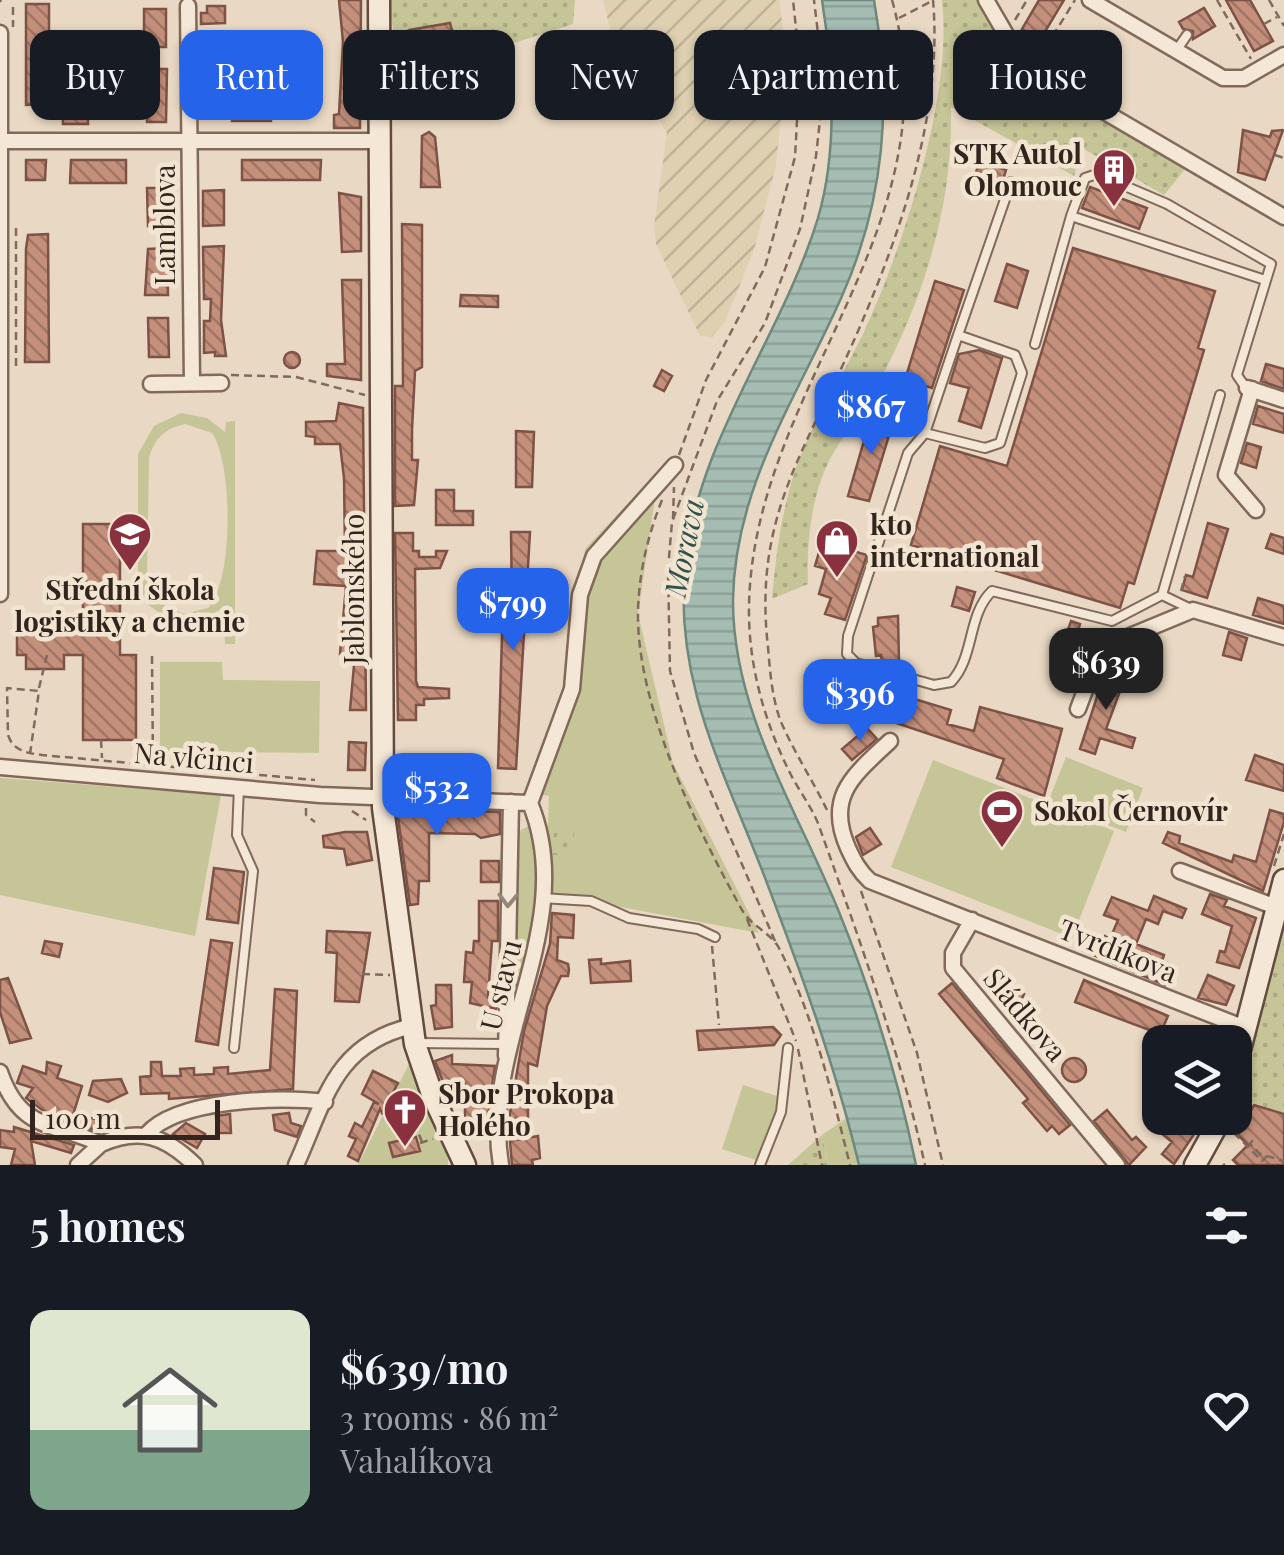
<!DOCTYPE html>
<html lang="en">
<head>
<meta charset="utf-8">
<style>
  :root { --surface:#171b24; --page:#242831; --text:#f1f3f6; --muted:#9ea1a6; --line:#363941; --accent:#2563eb }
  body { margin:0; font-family:"Playfair Display",serif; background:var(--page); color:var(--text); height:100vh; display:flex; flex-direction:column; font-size:38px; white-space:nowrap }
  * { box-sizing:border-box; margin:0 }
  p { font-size:32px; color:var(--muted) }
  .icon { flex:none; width:55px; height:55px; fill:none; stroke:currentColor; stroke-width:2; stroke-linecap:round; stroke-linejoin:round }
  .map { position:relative; height:1165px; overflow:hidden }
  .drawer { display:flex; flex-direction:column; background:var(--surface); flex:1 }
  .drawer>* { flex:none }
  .hud { position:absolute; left:30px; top:30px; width:1225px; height:90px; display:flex; gap:20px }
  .fabs { position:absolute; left:1142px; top:1025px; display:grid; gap:20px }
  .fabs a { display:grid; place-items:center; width:110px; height:110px; border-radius:20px; background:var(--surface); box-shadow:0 2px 8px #0004; font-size:50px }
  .scale { position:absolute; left:30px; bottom:25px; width:190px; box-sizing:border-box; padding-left:10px; border:5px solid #33251e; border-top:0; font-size:28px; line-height:35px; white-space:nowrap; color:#33251e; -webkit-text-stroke:8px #f1e4d1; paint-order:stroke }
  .price { position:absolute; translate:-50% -85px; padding:0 22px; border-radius:20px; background:var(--accent); color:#fff; font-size:32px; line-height:65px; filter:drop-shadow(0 2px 5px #0008) }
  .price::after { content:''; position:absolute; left:50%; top:60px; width:30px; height:22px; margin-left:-15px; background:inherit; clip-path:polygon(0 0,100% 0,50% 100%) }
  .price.on { background:#222; color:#fff }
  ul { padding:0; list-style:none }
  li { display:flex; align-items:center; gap:30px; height:250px; padding:0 30px }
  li+li { border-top:2px solid var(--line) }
  li span { display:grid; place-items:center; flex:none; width:280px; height:200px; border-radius:20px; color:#555 }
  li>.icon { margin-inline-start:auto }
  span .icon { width:120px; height:120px; fill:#fffc; stroke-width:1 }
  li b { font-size:42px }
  h2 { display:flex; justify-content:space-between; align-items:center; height:120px; padding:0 30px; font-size:42px }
  .tag { padding:0 35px; border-radius:20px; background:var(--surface); box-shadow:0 2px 8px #0004; font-size:35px; line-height:90px }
  .tag.on { background:var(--accent); color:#fff }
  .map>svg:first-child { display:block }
  .farmland { fill:url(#farmland-furrows) }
  .grass { fill:#c6c598; fill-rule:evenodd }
  .park { fill:url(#park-dots) }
  .water { fill:url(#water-rules); stroke:#6d897e; stroke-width:2.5 }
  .building { fill:url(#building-back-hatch); stroke:#7e5244; stroke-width:2.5 }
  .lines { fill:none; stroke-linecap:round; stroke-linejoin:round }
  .lane-casing { stroke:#816a5b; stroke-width:12 }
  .street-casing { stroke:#816a5b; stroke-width:19 }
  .secondary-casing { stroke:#634c3f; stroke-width:25 }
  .path { stroke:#816a5b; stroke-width:2.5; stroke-dasharray:8 5; stroke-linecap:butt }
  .lane { stroke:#f5e7d5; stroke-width:8 }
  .street { stroke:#f5e7d5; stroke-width:14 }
  .secondary { stroke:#f5e7d5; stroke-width:20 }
  .oneway { stroke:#94867a }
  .labels { text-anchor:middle; stroke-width:9; stroke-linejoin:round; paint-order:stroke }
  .poi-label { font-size:28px; font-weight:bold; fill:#33251e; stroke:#f1e4d1; text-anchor:start }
  .street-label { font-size:28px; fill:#33251e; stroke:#f1e4d1 }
  .water-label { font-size:30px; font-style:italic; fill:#2f514a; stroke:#f1e4d1 }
</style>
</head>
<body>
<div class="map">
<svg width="1284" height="1165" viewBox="0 0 1284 1165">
  <defs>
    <pattern id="farmland-furrows" width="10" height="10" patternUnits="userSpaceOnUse" patternTransform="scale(2.5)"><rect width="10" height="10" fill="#ded0b1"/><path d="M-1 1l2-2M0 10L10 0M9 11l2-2" fill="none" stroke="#bfb298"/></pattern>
    <pattern id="park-dots" width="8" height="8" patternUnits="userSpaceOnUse" patternTransform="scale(2.5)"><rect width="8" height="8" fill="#c6c598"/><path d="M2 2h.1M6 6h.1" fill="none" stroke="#aba983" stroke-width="1.8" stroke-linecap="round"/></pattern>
    <pattern id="water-rules" width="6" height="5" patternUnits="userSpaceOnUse" patternTransform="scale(2.5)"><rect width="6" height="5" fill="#a4bcb2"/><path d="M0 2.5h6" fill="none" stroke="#8ea199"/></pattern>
    <pattern id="building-back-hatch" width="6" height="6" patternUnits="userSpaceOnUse" patternTransform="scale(2.5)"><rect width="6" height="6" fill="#c4907c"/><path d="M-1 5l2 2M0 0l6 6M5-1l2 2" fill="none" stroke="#a07565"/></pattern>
  </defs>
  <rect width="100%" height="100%" fill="#e9d8c3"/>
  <!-- farmland -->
  <path class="farmland" d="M603,0H779L787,59L776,165L754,250L725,322L712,337L700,336L656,244L654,226L667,133L614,44Z"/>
  <!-- grass -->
  <path class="grass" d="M181,413L207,418L225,432L226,422L235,421V644H225L224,606L204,621H172L148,605L138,584V454L154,426ZM185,424L212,433C233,463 234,581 208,608L184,614L156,601L147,575L149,458C155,438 164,429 185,424Z
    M659,470L638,614L673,763L759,933L551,894L546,886L549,796L538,794L573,685L585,549Z
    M160,662H222L223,680L320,681L319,753L160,751Z
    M1066,757L1143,788L1126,832L1048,802Z
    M933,760L1114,831L1072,938L891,867Z
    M0,778L221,795L195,936L0,895Z
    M528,826L535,830L540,845L534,948L514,1024L512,931L516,833Z
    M409,1064L448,1152V1165H358Z
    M743,1085L780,1097L759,1161L722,1149Z
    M848,1117L859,1165H828L822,1135Z"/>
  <!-- park -->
  <path class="park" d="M388,0H575L573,24L402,79Z
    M942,0H977L996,31L987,51L1186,168L1164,195L1082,148L1074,176L951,107C953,208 924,298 877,386C865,409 848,428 835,450C812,488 806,540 808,584L772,599C776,553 782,508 797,465C813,421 841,379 862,336C903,249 953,95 942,0Z
    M554,827L574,828L573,856L553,855Z
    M1284,914V1113L1236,1097Z
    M822,1135L828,1165H788Z"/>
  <!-- water -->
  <path class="water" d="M822,0H874C892,103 885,199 842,296C798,396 735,485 733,599C732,711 798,811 839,912C872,993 898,1079 916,1165H859C835,1064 799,967 762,870C722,767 674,680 685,564C698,439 782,336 818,218C838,150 833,69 822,0Z"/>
  <!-- building -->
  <path class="building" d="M339,0H361L360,128H334V115L339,114L343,42Z
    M1039,0H1064L1040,40L1022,29Z
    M1226,0H1250L1273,41L1254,51Z
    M26,4H49V104L26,105Z
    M207,6H225V23L201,24V13H207Z
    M1204,8L1215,26L1193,39V31L1183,29L1179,22Z
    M144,9H166V47H144Z
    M450,23L455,41L493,31L496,43L417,65L409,30Z
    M201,60H223L220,100H202Z
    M147,69H167L166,122H147Z
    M441,76L446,90L453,88L458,104L438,110L427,104L432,93H423L420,83Z
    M251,95H270L271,121H232V99H251Z
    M88,106V124H63L62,107Z
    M1243,130L1270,137L1272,131L1283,130L1265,180L1238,172Z
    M429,132L435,137L440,187H421L422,136Z
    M26,160H46L45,180H26Z
    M71,160H126V183H70Z
    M242,160H321L320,180H242Z
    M980,161L1006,170L1003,180L976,172Z
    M1090,187L1147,208L1139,229L1082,208Z
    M147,188H167V226H148Z
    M224,190V225L203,226V191Z
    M339,193L361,197V251L342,252Z
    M402,224L422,225V367L415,371L412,430V460H418L414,505L395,506V386H403Z
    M48,234L49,362H25L26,249L28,235Z
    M224,246L221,320L226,356H215V352L204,353V321H210L211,299H204L203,247Z
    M167,248L168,295H145L148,249Z
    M1073,248L1215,291L1198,348L1204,350L1193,387L1134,584L1128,582L1120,608L911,545L940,446L1007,466Z
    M1007,264L1028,271L1017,308L995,301Z
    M342,280H361V380L327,376V364H345Z
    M935,281L964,290L932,388L905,380Z
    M461,295L498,296V307L460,306Z
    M148,318H168L169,357H149Z
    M979,350L1002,358L981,428L959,421L969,388L950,383L959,354Z
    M284 360a8 8 0 1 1 16 0a8 8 0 1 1-16 0Z
    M1266,364L1284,369V389L1261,381Z
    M662,370L672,376L664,391L654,386Z
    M339,403L363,408L366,710H350L355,654H340L346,586L314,584L317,551H345L344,478L340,444H315V437L306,436V422L336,421Z
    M1258,406L1284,414V433L1253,424Z
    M872,413L894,419L869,501L848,496Z
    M516,431L534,432L532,487H516Z
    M1247,443L1261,447L1256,468L1241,463Z
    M436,490H454V511H473V525H436Z
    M1208,523L1228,529L1207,598L1182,590L1186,575L1193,577Z
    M83,524H120V655H136V740H83V655H64V669H26V655H17V630H83Z
    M511,532H530L516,769L498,768L503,603L512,604Z
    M395,533H413V551H419V557H436V551H447L440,568L415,569L416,681L418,687L449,689V698L424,699V705H416V720H398Z
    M1271,534L1284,538V554L1266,548Z
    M822,542L867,555L845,620L825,614L831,598L819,594L826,569L815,566Z
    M957,587L975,592L969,611L952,606Z
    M1258,598L1284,606V624L1253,615Z
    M898,616L899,661L882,662L881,655L876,656L873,627L878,626V618Z
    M1071,621L1080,624L1072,651L1062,647Z
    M1229,632L1247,638L1241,660L1223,655Z
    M1145,644L1155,647L1152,653L1161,656V663L1157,668L1147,665L1143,674L1137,672Z
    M1107,666L1127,672L1106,729L1135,738L1132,748L1100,738L1095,754L1080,749Z
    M836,669L870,679L865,696L831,685Z
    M898,694L951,710L947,724L974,731L980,707L1062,729L1044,796L997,778L1004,759L890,721Z
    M867,728L877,739L852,760L842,749Z
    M349,742L366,743L365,770H348Z
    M1255,755L1284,765V791L1246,780Z
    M468,767L467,789L397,786V769Z
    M397,810L500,812V834L481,838L475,834L429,833V881H419L418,904L410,905Z
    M1270,810L1284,814V822L1263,891L1163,843L1168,832L1180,836L1179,843L1232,862L1234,855L1256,862Z
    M870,828L881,844L863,855L856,837Z
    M345,832H367L372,860L347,865L344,849L324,847L323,836Z
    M481,861H499V882H481Z
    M214,868L244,872L238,923L207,919Z
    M1210,894L1227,900L1224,906L1256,918L1239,968L1217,962L1220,951L1225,952L1232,926L1202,914Z
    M1154,896L1186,909L1182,918L1163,911L1158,924L1146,919L1136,944L1164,955L1162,961L1173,965L1165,985L1084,951L1088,941L1101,947L1105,936L1110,939L1118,920L1104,915L1112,897L1148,911Z
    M479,901H498V941H492L488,997L497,998L496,1009L470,1003L472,982H464L466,952L473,953L474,941H479Z
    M552,913L574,915L573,938L558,937L557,960L568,964L569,970L568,976H561L547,1006L537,1066L528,1063V1118L509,1119L524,1031L550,944Z
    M327,931L370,933L359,1002L335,1001L337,953L326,952Z
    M211,940L232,943L218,1045L196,1041Z
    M45,941L62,944L59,957L42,953Z
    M601,959V964L630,961L631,981L591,983L589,960Z
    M1208,975L1234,986L1226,1005L1198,998Z
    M8,978L31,1038L10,1043L0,1012V980Z
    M1084,980L1168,1016L1164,1025L1206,1042H1181L1075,1002Z
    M952,983L1070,1125L1059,1134L1052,1126L1047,1131L1023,1103L1028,1099L939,994Z
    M436,985H451L452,1027L435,1029L431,1006L436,1005Z
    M275,989L297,991L293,1089L169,1099V1093L141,1094L140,1077L151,1076V1062H161L162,1076H181L180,1069L194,1068V1075L214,1074V1068L228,1067V1074L270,1070Z
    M1014,989L1024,994L1017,1009L1006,1004Z
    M773,1027L781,1035L774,1045L699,1050L697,1031Z
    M452,1055V1064L495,1066L488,1115L465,1119V1084L446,1090L435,1061Z
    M1062 1070a12 12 0 1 1 24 0a12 12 0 1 1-24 0Z
    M47,1062L61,1066L57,1078L82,1086L73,1115L101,1120L99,1132L45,1112L26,1098L33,1088L17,1083L23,1066L46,1074Z
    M373,1071L398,1083L382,1113L380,1109L358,1161L348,1156L356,1139L349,1136L355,1123L362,1127L374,1102L379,1104L362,1094Z
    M121,1079L127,1093L108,1102L89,1095L93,1081Z
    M1254,1105L1284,1114V1165H1238L1233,1160L1248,1145L1238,1135Z
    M1107,1110L1132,1140L1136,1137L1146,1147L1129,1165L1094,1121Z
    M289,1113L291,1123L301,1126L297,1137L275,1130L273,1115Z
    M230,1114L231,1133H217L216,1116Z
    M1171,1118H1205L1174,1164L1162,1154L1172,1142L1161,1133Z
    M186,1123L205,1134L197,1148L173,1134Z
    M14,1127L74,1145L71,1153L31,1141L35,1165H11L15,1149L0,1147V1130L14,1132Z
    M538,1136L540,1158L532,1160L533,1165H512L510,1141Z
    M416,1137L420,1151L393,1157L389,1143Z"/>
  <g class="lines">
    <!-- lane casing -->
    <g class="lane-casing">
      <path id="lane" d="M1176,51L1187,35
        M958,335L1011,182
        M1035,344L1071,216
        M1246,388L1237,375L1271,264L1167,204L1097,174L1085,178L1071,216L1265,280
        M925,433L958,335L1015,355L1022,373L1000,443L985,448L925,433L908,453L848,636L847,654L856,663L934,685L951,682C975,657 967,615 992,591L1112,621L1162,595
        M1193,610L1162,595L1220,395
        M541,898L591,901L629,918L698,929L715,937
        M418,1043L504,1044
        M234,1048L253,871L237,835L239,787
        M760,1165L781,1112L788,1048"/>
    </g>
    <!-- street casing -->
    <g class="street-casing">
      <path id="street" d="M986,0L1023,64L1284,217
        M1090,0L1223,78H1244L1284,55
        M188,6L192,383
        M0,33V594
        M2,141H378
        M151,384L221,383
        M1247,388L1284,400
        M1252,389L1226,475L1256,510
        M1078,709L1101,648L1193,610L1284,637
        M890,741C854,775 825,796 848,848C854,861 859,871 870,881L1245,1028
        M0,767L320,795L530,803
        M530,803L572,689L580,595L594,556L675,465
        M1180,871L1276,907
        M972,920L953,953V968L1117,1165
        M506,1056L511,802
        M0,1072C20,1131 53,1122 101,1144L78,1165
        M147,1134C177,1099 281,1096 325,1102
        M101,1144C140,1127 165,1136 195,1165
        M296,1165C325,1101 334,1044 412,1026
        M501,1165C480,1043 580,924 530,803"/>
    </g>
    <!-- secondary casing -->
    <g class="secondary-casing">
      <path id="secondary" d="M379,0L383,808L415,1044L432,1094L465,1165
        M1235,1069L1284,880
        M1195,1165L1221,1118"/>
    </g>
    <!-- path -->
    <path class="path" d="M892,0C956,227 753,387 749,606C748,664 764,721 790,773C799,791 812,807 819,826C859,938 899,1049 925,1165
      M1217,0L1251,59
      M1269,0L1284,26
      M0,2L1,0
      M13,7V27
      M899,18L932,1
      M1015,20L1027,0
      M1264,24L1277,17
      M1039,58L1075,0
      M1275,155L1284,158
      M16,228V371
      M231,375L296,377L365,395
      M679,455L706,380L765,267L795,157L800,66L793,0
      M662,500C648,535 639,572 638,611C636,705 697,829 742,910C751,926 770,932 779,948C813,1014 832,1093 850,1165
      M673,519L674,487
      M1181,591L1185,576
      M152,656L153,763
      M39,688L47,655
      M101,740L102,758
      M30,754L39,691L7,688L8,735C13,751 27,753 42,755L315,780
      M306,808V815L315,822
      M827,810C813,781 794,752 781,722C772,699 770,671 768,647C753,517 806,450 855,338C900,235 943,114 933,0
      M352,811L366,820
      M1274,866L1284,834
      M861,891L917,1053L943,1165
      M747,919L796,1041
      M775,941L694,753L670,671L668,569L672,522L717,401L765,323L800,229L816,156L824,84L814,0
      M712,946L719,1025
      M362,974L390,975
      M798,1049L822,1165
      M1236,1113L1244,1082
      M422,1117L413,1119L422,1142
      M1234,1133L1262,1161L1267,1156
      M1253,1140L1250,1144L1260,1154L1284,1161
      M420,1143L433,1139
      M1223,1165L1225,1164"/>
    <!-- lane -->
    <use href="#lane" class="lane"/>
    <!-- street -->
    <use href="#street" class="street"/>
    <!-- secondary -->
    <use href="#secondary" class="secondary"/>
  </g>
  <!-- one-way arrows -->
  <defs><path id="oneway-chevron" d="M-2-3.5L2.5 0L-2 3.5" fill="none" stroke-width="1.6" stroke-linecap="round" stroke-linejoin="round" transform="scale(2.5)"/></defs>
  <use class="oneway" href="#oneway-chevron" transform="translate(508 900) rotate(92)"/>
  <!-- icons -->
  <defs>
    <g id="building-pin" transform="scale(2.25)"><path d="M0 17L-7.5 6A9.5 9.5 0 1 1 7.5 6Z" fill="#8a313f" stroke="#f1e4d1"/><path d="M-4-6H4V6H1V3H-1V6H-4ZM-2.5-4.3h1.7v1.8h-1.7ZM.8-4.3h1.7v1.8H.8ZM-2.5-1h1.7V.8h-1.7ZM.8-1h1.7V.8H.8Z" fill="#fff"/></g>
    <g id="school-pin" transform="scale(2.25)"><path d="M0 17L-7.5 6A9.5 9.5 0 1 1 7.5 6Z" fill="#8a313f" stroke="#f1e4d1"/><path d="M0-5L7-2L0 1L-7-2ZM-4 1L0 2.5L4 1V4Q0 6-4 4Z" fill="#fff"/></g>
    <g id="shop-pin" transform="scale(2.25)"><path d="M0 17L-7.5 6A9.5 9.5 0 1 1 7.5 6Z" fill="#8a313f" stroke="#f1e4d1"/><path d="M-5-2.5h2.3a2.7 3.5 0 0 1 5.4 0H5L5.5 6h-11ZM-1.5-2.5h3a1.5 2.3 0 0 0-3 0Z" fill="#fff"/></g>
    <g id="stadium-pin" transform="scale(2.25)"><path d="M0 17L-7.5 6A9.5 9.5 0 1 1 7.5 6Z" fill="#8a313f" stroke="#f1e4d1"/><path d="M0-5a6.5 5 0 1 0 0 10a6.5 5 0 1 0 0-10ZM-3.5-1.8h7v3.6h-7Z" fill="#fff"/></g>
    <g id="church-pin" transform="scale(2.25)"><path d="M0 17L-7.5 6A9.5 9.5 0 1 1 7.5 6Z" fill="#8a313f" stroke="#f1e4d1"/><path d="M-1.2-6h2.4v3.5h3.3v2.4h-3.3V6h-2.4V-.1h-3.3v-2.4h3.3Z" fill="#fff"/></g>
  </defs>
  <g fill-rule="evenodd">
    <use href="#building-pin" x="1114" y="170"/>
    <use href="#school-pin" x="130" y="534"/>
    <use href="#shop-pin" x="837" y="541"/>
    <use href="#stadium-pin" x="1002" y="811"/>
    <use href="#church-pin" x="405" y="1110"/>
  </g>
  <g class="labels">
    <!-- poi labels -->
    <g class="poi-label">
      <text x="1082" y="164" text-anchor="end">STK Autol<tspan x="1082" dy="32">Olomouc</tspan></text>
      <text x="870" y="535">kto<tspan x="870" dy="32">international</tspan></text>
      <text x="130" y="600" text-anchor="middle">Střední škola<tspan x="130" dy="32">logistiky a chemie</tspan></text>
      <text x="1034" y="821">Sokol Černovír</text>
      <text x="438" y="1104">Sbor Prokopa<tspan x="438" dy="32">Holého</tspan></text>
    </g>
    <!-- street labels -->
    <g class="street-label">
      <text transform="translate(165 225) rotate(-90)" y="10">Lamblova</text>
      <text transform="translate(354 589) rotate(-90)" y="10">Jablonského</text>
      <text transform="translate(194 758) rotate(5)" y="10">Na vlčinci</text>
      <text transform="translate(1118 951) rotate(22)" y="10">Tvrdíkova</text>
      <text transform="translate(501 985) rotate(-76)" y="10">U stavu</text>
      <text transform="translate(1025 1015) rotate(50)" y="10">Sládkova</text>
    </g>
    <!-- water labels -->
    <g class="water-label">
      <text transform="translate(685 548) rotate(-79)" y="10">Morava</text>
    </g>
  </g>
</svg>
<div class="fabs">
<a><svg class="icon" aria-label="layers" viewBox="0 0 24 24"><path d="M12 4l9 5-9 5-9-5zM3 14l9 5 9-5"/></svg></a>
</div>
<div class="scale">100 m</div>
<b class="price" style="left:871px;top:457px">$867</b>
<b class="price" style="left:513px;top:653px">$799</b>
<b class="price on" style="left:1106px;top:713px">$639</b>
<b class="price" style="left:860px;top:744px">$396</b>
<b class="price" style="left:437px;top:838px">$532</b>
<div class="hud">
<a class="tag">Buy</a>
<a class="tag on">Rent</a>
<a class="tag">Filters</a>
<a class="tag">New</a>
<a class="tag">Apartment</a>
<a class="tag">House</a>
</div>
</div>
<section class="drawer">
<h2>5 homes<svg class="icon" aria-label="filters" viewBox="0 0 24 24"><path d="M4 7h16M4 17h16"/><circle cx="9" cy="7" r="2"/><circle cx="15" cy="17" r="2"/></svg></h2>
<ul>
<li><span style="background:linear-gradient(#dfe7d0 60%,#7fa58c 0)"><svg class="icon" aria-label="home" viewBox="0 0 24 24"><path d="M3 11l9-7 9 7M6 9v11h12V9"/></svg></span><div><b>$639/mo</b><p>3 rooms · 86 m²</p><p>Vahalíkova</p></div><svg class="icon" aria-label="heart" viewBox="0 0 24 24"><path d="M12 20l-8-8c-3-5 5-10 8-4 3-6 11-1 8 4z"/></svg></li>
</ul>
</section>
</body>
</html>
